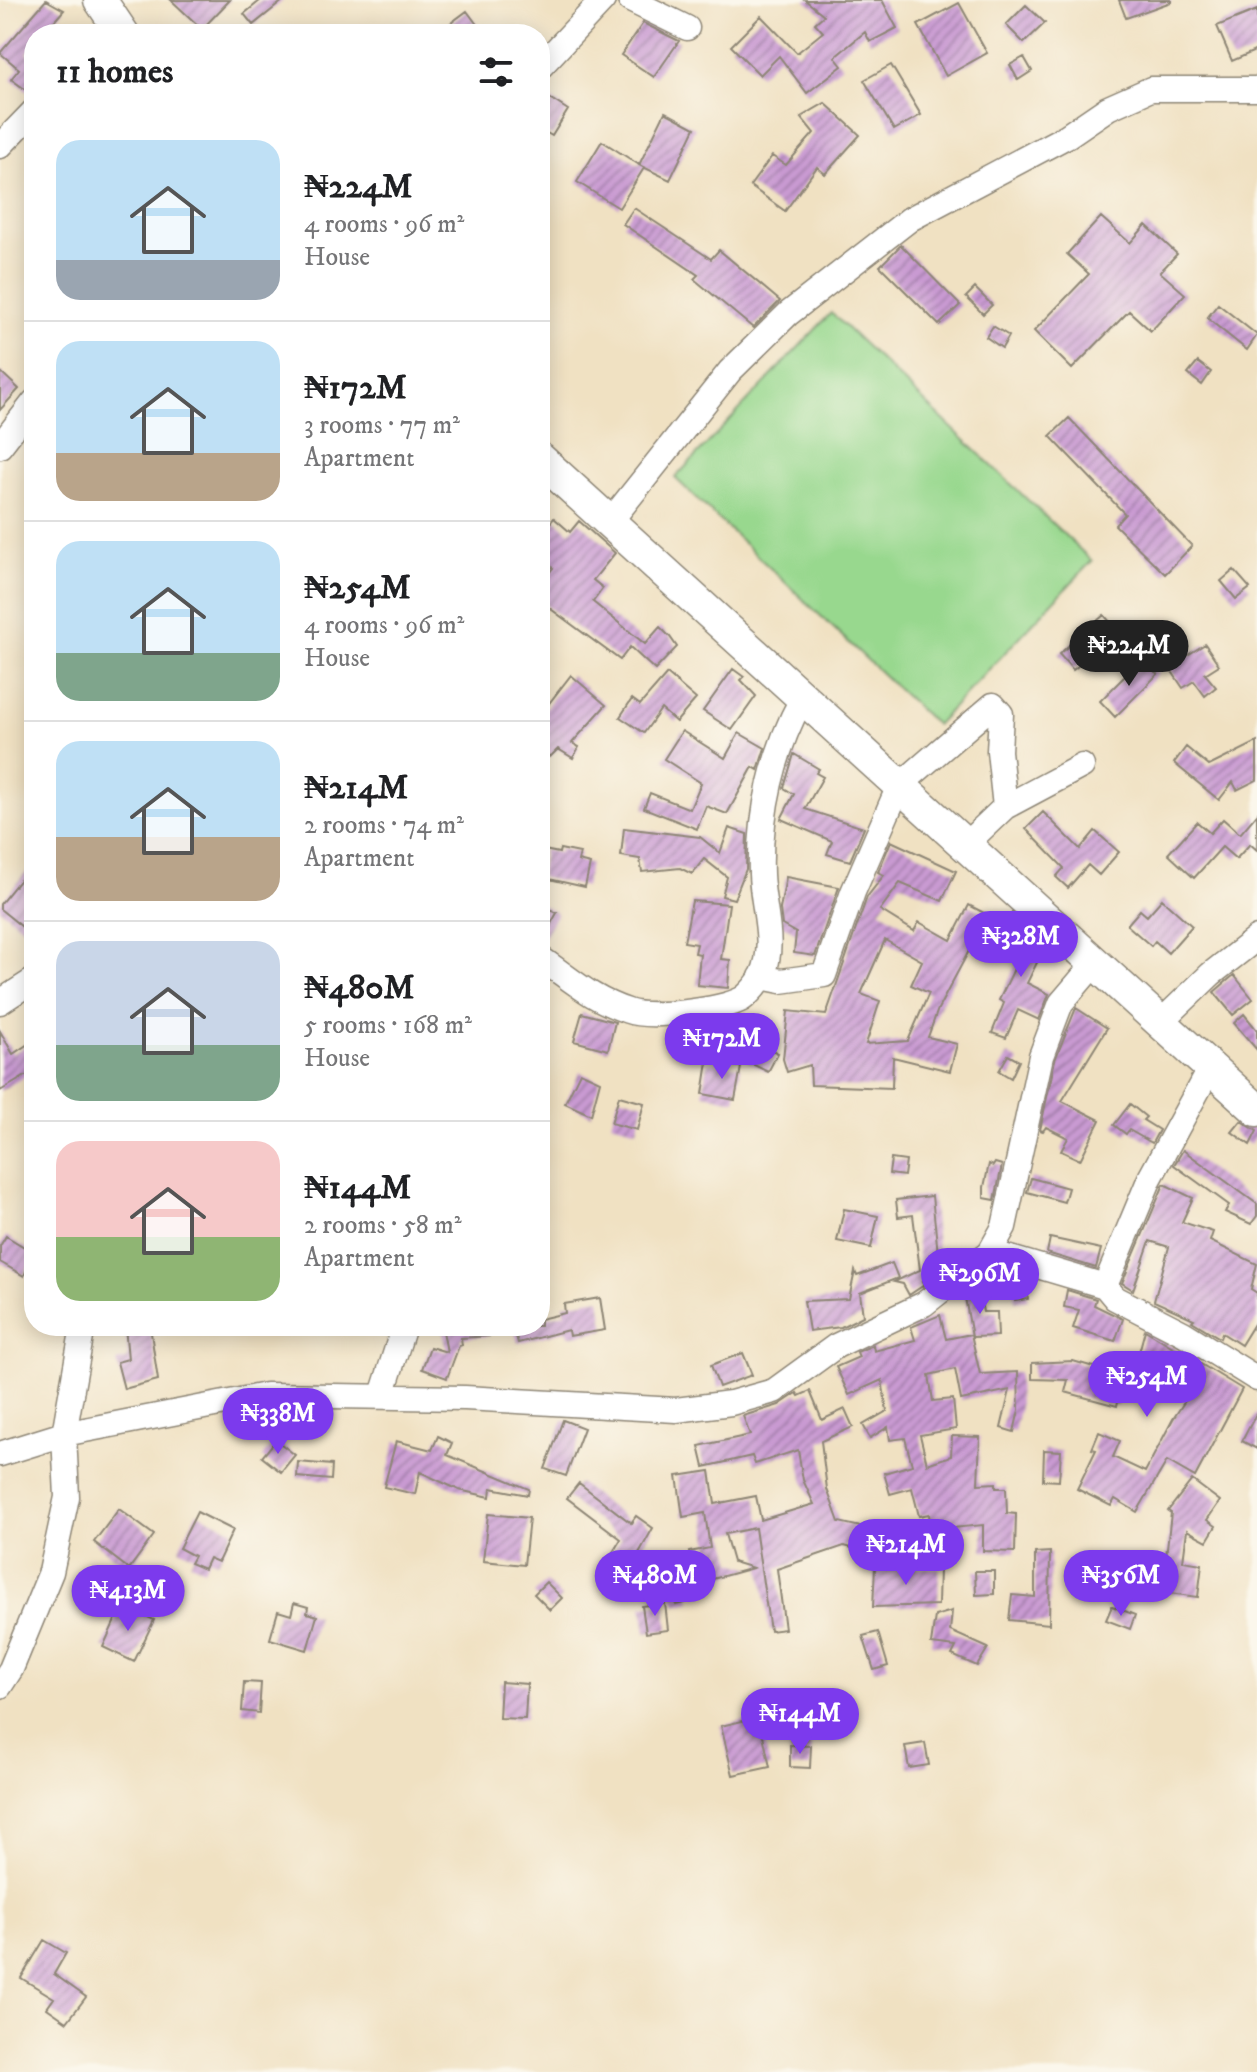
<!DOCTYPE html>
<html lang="en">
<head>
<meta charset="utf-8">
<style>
  :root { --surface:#fff; --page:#f2f2f2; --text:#202124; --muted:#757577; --line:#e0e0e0; --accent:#7c3aed }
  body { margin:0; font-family:"IM FELL DW Pica",serif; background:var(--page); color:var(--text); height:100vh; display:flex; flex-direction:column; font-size:30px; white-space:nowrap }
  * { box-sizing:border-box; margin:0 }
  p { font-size:26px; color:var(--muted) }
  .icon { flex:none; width:44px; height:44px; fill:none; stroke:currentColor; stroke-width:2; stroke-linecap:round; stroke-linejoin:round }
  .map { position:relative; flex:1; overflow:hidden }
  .drawer { position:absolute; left:24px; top:24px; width:526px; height:1312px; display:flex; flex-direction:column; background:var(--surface); border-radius:32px; box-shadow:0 4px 20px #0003 }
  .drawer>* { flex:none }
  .price { position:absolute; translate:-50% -68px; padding:0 18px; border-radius:28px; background:var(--accent); color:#fff; font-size:26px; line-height:52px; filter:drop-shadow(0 2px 4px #0008) }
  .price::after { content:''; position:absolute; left:50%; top:48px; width:24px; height:18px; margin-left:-12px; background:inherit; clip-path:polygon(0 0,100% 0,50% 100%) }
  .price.current { background:#222; color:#fff }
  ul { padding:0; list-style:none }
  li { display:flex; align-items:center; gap:24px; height:200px; padding:0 32px }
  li+li { border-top:2px solid var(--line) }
  li span { display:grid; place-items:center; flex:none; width:224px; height:160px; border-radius:24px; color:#555 }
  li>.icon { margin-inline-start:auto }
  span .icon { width:96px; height:96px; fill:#fffc; stroke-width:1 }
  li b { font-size:34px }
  h2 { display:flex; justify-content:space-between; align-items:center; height:96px; padding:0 32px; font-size:34px }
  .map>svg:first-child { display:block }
  .pitch { fill:#98d88e; stroke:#62825c; stroke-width:2 }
  .building { fill:url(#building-hatch); fill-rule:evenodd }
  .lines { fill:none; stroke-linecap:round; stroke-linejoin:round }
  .minor-casing { stroke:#8e8676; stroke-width:27 }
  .major-casing { stroke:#8e8676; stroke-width:35 }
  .minor { stroke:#fff; stroke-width:24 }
  .major { stroke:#fff; stroke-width:32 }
</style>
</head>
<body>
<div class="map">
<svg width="1257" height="2072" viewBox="0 0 1257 2072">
  <defs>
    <pattern id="building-hatch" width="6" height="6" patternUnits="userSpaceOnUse" patternTransform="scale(2)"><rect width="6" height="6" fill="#c99ad2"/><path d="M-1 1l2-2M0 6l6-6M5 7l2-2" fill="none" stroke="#a37eab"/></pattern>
  </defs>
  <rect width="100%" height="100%" fill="#fbf7ec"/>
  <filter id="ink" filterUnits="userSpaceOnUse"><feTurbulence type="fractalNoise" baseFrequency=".0125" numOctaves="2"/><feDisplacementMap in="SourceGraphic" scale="16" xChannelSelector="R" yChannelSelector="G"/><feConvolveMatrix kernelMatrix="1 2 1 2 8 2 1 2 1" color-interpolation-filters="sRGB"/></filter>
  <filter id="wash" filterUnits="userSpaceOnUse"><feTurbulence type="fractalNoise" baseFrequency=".006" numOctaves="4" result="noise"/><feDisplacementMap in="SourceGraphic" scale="32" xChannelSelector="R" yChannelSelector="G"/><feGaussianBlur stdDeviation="1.8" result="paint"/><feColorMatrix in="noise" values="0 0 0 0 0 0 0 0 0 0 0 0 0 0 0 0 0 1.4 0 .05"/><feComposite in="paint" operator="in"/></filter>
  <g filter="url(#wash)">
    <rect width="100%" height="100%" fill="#f0e1c2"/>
    <!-- pitch -->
    <path class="pitch" d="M831,313L1092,561L936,725L675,478Z"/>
    <g id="blocks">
      <!-- building -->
      <path class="building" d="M46,0L64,10L43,34H34V45L27,53L34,59V96L11,79L19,69L0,53Z
        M171,0H230L202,29Z
        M261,0H284L253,25L244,14Z
        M805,0H882L897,28L870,42L865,32L835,57L842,66L807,93L779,56L760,75L731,46L761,16L797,53L823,32L815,23L824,15Z
        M1119,0H1171V2L1126,18Z
        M959,3L987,53L946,76L918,25Z
        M1026,5L1045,23L1024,43L1006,25Z
        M1257,10V50L1232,61L1217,26Z
        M467,11L484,34H436Z
        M643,23L679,41L654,77L621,55Z
        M1024,57L1032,71L1018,80L1010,65Z
        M891,65L921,115L894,130L864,80Z
        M540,92L568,110L552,136L540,129Z
        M825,103L860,135L825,174L817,167L785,211L750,186L772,156L786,165L814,133L801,117Z
        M665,112L695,128L670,180L639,165Z
        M602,141L644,168L619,208L577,182Z
        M634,208L711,259L719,250L780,301L753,328L694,279L698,275L623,224Z
        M1101,217L1130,243L1146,225L1177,254L1160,272L1185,294L1151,331L1129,311L1072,369L1034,331L1089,274L1067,254Z
        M901,245L960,305L939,325L880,266Z
        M975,288L992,305L983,314L966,297Z
        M1218,304L1257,335L1247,350L1207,318Z
        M993,326L1009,336L1002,348L986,337Z
        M1198,362L1211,372L1202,385L1188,374Z
        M0,371L19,389L0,410Z
        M1069,418L1192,546L1165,574L1115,525L1125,514L1050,436Z
        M554,518L570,532L579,521L615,553L593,580L603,588L593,602L645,644L660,627L670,637L677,647L655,670L630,647L620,660L540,601V585L553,568L540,558V536Z
        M1234,570L1250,588L1236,599L1221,581Z
        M1104,615L1119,632L1073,670L1059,654Z
        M1205,644L1219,665L1205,674L1216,687L1205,696L1194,681L1183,688L1169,667Z
        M1142,659L1158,674L1115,717L1100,701Z
        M733,669L744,677L741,680L756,696L732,730L703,711Z
        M667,674L696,699L676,722L661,709L644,733L620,717L632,699L640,705Z
        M571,675L606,705L572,743L579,747L573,758L558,749L550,757L540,747V715Z
        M682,731L725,758L739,733L765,748L758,770L753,767L727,814L706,806L697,829L644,808L650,793L690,809L701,783L664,759Z
        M1257,742V780L1237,790L1233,782L1219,800L1174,763L1186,747L1209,766Z
        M794,754L819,769L816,773L823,777L805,809L864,828L850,861L827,854L832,841L781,819L794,794L784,788Z
        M1043,812L1080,849L1095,831L1119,852L1099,875L1088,865L1068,888L1056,877L1064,868L1026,829Z
        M1257,814V850L1250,844L1236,859L1222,847L1194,878L1168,854L1197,822L1210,833L1223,819L1240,834Z
        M624,828L700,837L720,853L729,828L747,834L746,869L734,899L722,896L727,877L704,859L692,874L680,868L642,872L640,859L621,856Z
        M891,841L956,871L942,901L900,883L880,910L914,931L919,922L951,940L969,905L988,915L938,1009L928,1037L957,1044L950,1071L893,1057L892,1088L811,1085L810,1065L787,1072L783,1059L788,1011L826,1015L867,897L884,875L878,872ZM885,940L922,961L911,985L929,993L908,1041L866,1044L880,1001L861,994Z
        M560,849L580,853L578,861L590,864L585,887L540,877L544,850L559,853Z
        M26,872L34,879V920L26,930L0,909V904Z
        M786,877L839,887L815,956L794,953L796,933L782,925L780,909Z
        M1162,899L1192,926L1168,953L1155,941L1151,946L1127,925L1140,910L1147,916Z
        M692,901L729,904L721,959L730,960L728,988L697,985L700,954L695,953L697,944L684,942Z
        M540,904L557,913L540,943Z
        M1012,913L1046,944L1027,983L1049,994L1039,1020L1018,1010L1006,1038L992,1033L1004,1003L999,1000L1025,946L1001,929Z
        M1234,975L1253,999L1233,1015L1214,992Z
        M1076,1008L1107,1028L1062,1101L1100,1120L1080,1160L1061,1151L1068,1138L1046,1127L1043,1131L1040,1130L1055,1060Z
        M582,1013L615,1022L608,1050L574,1041Z
        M1244,1014L1257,1030V1050L1234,1023Z
        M739,1016L760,1023L755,1037L730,1029L734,1018Z
        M0,1031L13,1054L34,1040V1071L0,1091Z
        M755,1042L778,1053L768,1072L746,1061Z
        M1008,1055L1019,1061L1011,1078L999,1071Z
        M708,1062L741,1067L735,1100L703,1094Z
        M580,1072L600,1081L591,1115L565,1103Z
        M619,1096L644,1103L637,1130L611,1123Z
        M1130,1104L1146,1117L1143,1120L1159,1130L1152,1143L1129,1130L1126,1134L1114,1125Z
        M1241,1121L1257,1131L1250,1145L1232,1132Z
        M1183,1150L1257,1204V1216L1251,1224L1225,1212L1229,1205L1174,1165Z
        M891,1159L906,1161L904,1176L889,1174Z
        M995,1163L1002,1165L995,1200L984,1198V1187L989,1164L993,1166Z
        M1031,1178L1068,1188L1064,1202L1027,1192Z
        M1164,1184L1193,1198L1182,1222L1213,1232L1210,1241L1257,1264L1251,1289L1257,1293V1319L1241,1345L1222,1333L1220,1338L1192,1321L1194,1319L1154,1301L1169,1247L1150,1241L1133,1290L1122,1283Z
        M932,1196L940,1273L922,1281L924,1285L909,1295L903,1284L894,1282L920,1270L913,1215L898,1217L896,1200Z
        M844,1209L878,1216L871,1248L837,1241Z
        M6,1236L34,1253L24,1276L0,1262V1246Z
        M1050,1238L1101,1249L1096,1268L1047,1253Z
        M892,1263L898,1278L860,1293L863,1316L841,1327L809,1331L804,1301L849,1299L855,1271L857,1276Z
        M1025,1283L1028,1299L1015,1301L1012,1285Z
        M978,1285L983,1312H997L998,1336L972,1337L964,1292Z
        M1067,1290L1096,1299L1094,1305L1123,1319L1115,1341L1073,1328L1079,1310L1064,1307Z
        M600,1298L605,1330L569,1336L568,1330L518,1343L513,1326H540V1319L565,1313L564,1304Z
        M940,1315L946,1339L971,1334L980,1374L1018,1372L1019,1410L1014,1432L1001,1428L1010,1390L961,1400L955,1369L929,1375L933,1401L953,1399L956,1429L920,1435L927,1464L951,1456L952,1436L980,1437L978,1484L996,1483V1488H1006L1007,1513L1016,1514L1015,1552L983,1551V1525L931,1530L929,1514L919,1516L912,1488L890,1494L884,1473L912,1465L905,1438L890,1440L888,1427L870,1438L863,1425L887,1411L882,1380L849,1395L836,1367L859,1357L857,1352L873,1345L874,1351L915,1340L911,1327Z
        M125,1326H150L158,1380L124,1389L117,1362L128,1359Z
        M442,1326H488L489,1336L461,1338L462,1345L459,1346L447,1378L422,1369L430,1347L447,1352Z
        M1145,1330L1242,1389L1195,1477L1167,1461L1137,1512L1115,1499L1111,1506L1077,1489L1096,1450L1092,1449L1099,1432L1120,1441L1113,1457L1145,1472L1173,1419L1201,1377L1175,1361L1168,1384L1155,1380L1150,1397L1121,1389L1117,1406L1065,1392L1068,1380L1032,1379V1363L1073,1361L1132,1378Z
        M743,1353L752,1375L719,1387L711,1365Z
        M810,1391L822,1420L845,1409L853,1427L821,1441L827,1489L839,1522L878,1531L873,1553L844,1546L777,1569L785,1629L770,1631L755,1528L725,1534L733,1562L753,1568L687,1586L691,1601L676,1605L668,1577L692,1569L689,1552L710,1548L705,1513L683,1517L677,1476L710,1471L715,1504L756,1496L761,1520L814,1504L803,1480L798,1450L755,1464L752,1456L704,1467L699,1446L750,1435L743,1416L779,1405L797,1393L799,1396Z
        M1257,1412V1449L1242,1441Z
        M563,1420L584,1428L566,1476L545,1469Z
        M438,1436L452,1443L447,1455L529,1489L528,1495L491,1488L490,1497L459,1490L420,1472L415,1494L384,1487L396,1441L432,1450Z
        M276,1440L295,1455L281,1472L262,1457Z
        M1044,1450L1061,1451L1059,1481L1043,1480Z
        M298,1462L332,1465L331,1480L297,1477Z
        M1192,1480L1220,1501L1207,1520L1216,1526L1207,1541L1187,1530L1183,1561L1202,1564L1198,1597L1162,1592L1171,1513L1168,1511Z
        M579,1483L631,1523L636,1516L653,1528L624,1580L604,1567L621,1539L567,1498Z
        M119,1509L154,1535L129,1569L94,1542Z
        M197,1512L233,1530L218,1562L209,1558L204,1569L190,1563L194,1556L179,1548Z
        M488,1514L529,1518L524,1565L483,1561Z
        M1050,1552L1049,1624L1009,1620L1012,1595L1035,1597V1553Z
        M875,1567L939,1568L938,1605L873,1607Z
        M975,1571H994V1594L976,1595Z
        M546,1582L562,1598L550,1610L534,1594Z
        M294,1603L308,1607L307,1613L317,1616L307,1650L270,1639L278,1611L291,1615Z
        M665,1603L668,1630L646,1633L642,1606Z
        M122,1605L154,1620L134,1662L103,1647Z
        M1112,1606L1135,1615L1130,1629L1106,1620Z
        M952,1611L950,1631L988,1648L977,1666L952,1655L956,1647L931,1644L935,1616Z
        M878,1632L888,1666L874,1670L863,1636Z
        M244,1682L261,1683L259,1713L242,1711Z
        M501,1682L527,1684L525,1719L499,1718Z
        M759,1717L770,1767L733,1775L721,1726Z
        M925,1743L929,1765L909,1768L905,1746Z
        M790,1745L811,1746L810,1768L790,1767Z
        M44,1940L66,1953L54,1974L86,1997L67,2022L47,2008L54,1998L21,1978Z"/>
    </g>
  </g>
  <g filter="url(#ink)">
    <use href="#blocks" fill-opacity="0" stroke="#8e8676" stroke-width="2"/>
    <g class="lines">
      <!-- minor casing -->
      <g class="minor-casing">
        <path id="minor" d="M630,0L687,28
          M540,67L603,0
          M0,146L34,111
          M0,446L34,402
          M609,523L730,371L788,314L910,219L1067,136L1108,108L1151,89H1257
          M965,845L1005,807L1082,766
          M540,958C571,979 591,999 628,1011C649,1019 721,1010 742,999C748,995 759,983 762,976C777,945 762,907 761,874C759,813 773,752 802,699
          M761,977L781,981L824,975L853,892L899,786L993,705L1001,714L999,751L1005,807
          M0,1002L34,980
          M1160,1023L1211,974L1257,938
          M990,1252L1105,1286L1115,1298L1183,1333L1257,1379
          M1105,1286L1150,1178L1210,1068
          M382,1395L404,1326
          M0,1454L64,1434L266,1395L465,1398L676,1410L731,1403L774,1391L836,1346L924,1304L990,1252L1004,1227L1041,1056L1061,1003L1095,963
          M0,1686L11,1669L51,1572L67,1497L64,1434L83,1326"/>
      </g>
      <!-- major casing -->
      <g class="major-casing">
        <path id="major" d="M100,0L123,34
          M540,459L1257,1110"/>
      </g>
      <!-- minor -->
      <use href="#minor" class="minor"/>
      <!-- major -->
      <use href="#major" class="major"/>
    </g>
  </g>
</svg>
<b class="price current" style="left:1129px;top:688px">₦224M</b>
<b class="price" style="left:1021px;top:979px">₦328M</b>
<b class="price" style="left:722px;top:1081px">₦172M</b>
<b class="price" style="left:980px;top:1316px">₦296M</b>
<b class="price" style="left:1147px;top:1419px">₦254M</b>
<b class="price" style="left:278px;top:1456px">₦338M</b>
<b class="price" style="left:906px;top:1587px">₦214M</b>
<b class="price" style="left:655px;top:1618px">₦480M</b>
<b class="price" style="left:1121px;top:1618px">₦356M</b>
<b class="price" style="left:128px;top:1633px">₦413M</b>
<b class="price" style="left:800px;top:1756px">₦144M</b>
<section class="drawer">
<h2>11 homes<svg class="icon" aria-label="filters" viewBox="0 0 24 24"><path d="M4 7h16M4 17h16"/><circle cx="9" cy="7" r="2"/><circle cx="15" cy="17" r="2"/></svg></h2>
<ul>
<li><span style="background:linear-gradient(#bfe0f5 75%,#9aa5b1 0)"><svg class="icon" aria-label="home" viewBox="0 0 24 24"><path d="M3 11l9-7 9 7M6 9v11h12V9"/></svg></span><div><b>₦224M</b><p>4 rooms · 96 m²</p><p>House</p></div></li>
<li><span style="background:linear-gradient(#bfe0f5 70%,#b9a48a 0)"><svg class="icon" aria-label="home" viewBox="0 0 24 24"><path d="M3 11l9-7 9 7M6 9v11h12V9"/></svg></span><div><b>₦172M</b><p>3 rooms · 77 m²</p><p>Apartment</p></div></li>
<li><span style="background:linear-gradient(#bfe0f5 70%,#7fa58c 0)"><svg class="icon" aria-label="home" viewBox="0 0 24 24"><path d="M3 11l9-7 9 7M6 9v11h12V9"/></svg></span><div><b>₦254M</b><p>4 rooms · 96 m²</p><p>House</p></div></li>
<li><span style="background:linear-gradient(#bfe0f5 60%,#b9a48a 0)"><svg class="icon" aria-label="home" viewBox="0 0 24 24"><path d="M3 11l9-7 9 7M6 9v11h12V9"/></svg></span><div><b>₦214M</b><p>2 rooms · 74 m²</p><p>Apartment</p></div></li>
<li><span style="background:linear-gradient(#c9d6e8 65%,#7fa58c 0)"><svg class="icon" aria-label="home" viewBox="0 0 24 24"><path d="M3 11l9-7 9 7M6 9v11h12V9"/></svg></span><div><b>₦480M</b><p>5 rooms · 168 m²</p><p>House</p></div></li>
<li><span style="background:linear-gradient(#f6c9c9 60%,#8fb573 0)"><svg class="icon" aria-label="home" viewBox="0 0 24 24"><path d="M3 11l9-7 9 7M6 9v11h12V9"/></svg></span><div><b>₦144M</b><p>2 rooms · 58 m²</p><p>Apartment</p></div></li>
</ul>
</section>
</div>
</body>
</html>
